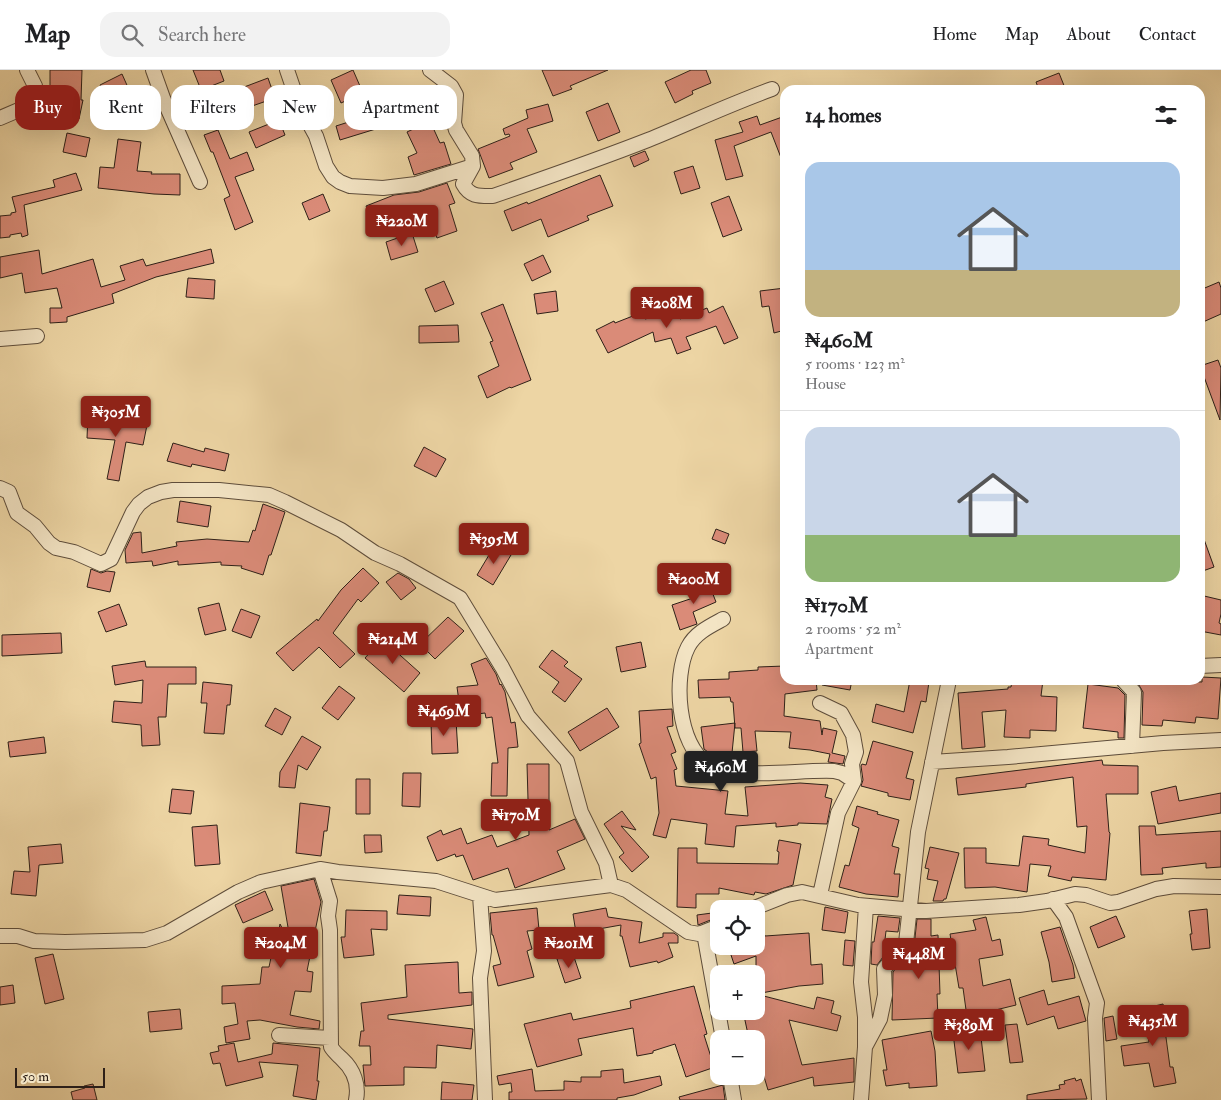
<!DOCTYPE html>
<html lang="en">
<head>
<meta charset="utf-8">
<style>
  :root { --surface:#fff; --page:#f2f2f2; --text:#202124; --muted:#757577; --line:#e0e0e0; --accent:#8f2418 }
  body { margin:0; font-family:"IM FELL Double Pica",serif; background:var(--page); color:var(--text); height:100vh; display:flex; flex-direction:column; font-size:19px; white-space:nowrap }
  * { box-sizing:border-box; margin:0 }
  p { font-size:16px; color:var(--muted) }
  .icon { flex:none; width:28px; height:28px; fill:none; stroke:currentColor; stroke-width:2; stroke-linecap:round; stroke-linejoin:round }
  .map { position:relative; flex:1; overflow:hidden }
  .side { position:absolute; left:780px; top:15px; width:425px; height:600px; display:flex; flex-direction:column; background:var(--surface); border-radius:15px; box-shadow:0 5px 20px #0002 }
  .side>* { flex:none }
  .top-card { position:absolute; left:15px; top:15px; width:475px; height:45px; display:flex; gap:10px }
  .controls { position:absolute; left:710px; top:830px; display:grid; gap:10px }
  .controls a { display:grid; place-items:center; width:55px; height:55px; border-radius:10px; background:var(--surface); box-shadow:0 5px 20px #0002; font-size:25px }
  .scale { position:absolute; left:15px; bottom:12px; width:90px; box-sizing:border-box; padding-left:5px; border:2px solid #2e2018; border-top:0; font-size:14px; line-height:18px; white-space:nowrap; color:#2e2018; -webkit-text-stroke:4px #f3e4c4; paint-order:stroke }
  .price { position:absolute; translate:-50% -42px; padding:0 11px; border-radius:5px; background:var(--accent); color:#fff; font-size:16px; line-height:32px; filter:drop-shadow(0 1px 2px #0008) }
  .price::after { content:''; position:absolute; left:50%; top:30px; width:15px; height:11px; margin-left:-8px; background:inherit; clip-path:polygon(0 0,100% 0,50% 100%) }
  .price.selected { background:#222; color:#fff }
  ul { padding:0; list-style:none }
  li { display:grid; align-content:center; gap:10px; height:265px; padding:0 25px }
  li+li { border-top:1px solid var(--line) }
  li span { display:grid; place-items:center; height:155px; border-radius:15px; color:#555 }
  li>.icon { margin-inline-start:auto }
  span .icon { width:90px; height:90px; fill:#fffc; stroke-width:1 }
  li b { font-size:21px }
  h2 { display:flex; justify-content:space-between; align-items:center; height:60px; padding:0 25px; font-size:21px }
  .pill { padding:0 18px; border-radius:15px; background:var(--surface); box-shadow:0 5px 20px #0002; font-size:18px; line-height:45px }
  .pill.selected { background:var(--accent); color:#fff }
  header { display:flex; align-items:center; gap:30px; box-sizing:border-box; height:70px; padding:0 25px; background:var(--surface); border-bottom:1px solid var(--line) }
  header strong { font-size:24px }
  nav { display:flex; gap:28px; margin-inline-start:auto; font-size:18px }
  .search { width:350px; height:45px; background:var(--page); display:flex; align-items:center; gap:12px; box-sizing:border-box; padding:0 18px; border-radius:15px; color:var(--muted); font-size:19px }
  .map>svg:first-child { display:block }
  .building { fill:#da8b78; stroke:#2e2018 }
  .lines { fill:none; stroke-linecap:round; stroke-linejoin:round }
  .minor-casing { stroke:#5e4d3b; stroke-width:16 }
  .minor { stroke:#f3e4c4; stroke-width:14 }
</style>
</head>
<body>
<header>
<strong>Map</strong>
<div class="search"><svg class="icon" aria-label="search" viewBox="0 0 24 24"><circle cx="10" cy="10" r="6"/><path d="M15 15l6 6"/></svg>Search here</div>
<nav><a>Home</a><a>Map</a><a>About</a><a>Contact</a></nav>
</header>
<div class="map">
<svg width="1221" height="1030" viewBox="0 0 1221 1030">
  <rect width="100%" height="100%" fill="#edd5a4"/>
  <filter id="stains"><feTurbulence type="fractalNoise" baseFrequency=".004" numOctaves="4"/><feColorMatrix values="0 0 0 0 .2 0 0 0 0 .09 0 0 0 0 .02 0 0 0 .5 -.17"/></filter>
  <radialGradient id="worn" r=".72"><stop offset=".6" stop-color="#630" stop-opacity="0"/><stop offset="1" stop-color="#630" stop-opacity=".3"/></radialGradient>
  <!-- building -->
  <path class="building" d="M50,0H82L81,30H83L79,49L53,43L58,19H50Z
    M193,0H220L224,11L201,20Z
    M353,0L363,23L341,33L331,10Z
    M542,0H608L570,16L572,19L553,26Z
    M691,0H706L711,13L692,21L693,24L675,33L665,12Z
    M1059,3L1065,18L1059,20H1039L1036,12Z
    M122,4L130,22L137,19L142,33L113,44L100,15Z
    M268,8L275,28L238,41L231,22Z
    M608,33L620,62L598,71L586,42Z
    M548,34L553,51L527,59L537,82L510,93L513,99L489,108L478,79L510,66L509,64L505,65L503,59L528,48L526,40Z
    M374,44L379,58L340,70L336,56Z
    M757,46L760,55L785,46V98L771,62L734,76L743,106L726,110L715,70L743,62L739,52Z
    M279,50L285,65L256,78L249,62Z
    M430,51L440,73L444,72L451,94L414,105L408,87L417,83L407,62Z
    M218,60L230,89L247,82L254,100L235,107L253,152L235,160L224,129L230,126L213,82H211L204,65Z
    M67,63L90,68L86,87L63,82Z
    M118,69L141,72L137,101L152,102L151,104H180V125L154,124L98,118L100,97L114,98Z
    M645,81L649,90L634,97L630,87Z
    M693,96L700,118L681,124L674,102Z
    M76,103L82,120L24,135L28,165L22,167L21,163L10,165V167L0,168V146L11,145V143L16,142L12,127L55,117L53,110Z
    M600,105L613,136L587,146L589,150L548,167L541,149L512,161L504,141L527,132L528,134Z
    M447,113L455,133L449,135L457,161L437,168L428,143L422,145L419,139L374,156L366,136L394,125L419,122Z
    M323,124L330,141L309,150L302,133Z
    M729,126L742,160L723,167L711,133Z
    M412,163L418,182L391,190L386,172Z
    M211,179L214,193L156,207L112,224L114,233L67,247V252L50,253V238H62L57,218L25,223L22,203L0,208V187L39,180L42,204L93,189L101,217L125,210L120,196L143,189L146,196Z
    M543,185L551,202L532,211L524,194Z
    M188,208L215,210L214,229L186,227Z
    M444,211L454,234L435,242L425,219Z
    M1219,212L1221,218V244L1203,252L1200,245V220Z
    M785,218V260L774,263L769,236L762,237L760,221Z
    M556,221L558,241L537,244L534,224Z
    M503,234L531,310L511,318L510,317L487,328L478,306L499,296L490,272L493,271L481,243Z
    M723,236L738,268L724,274L716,256L686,267L691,279L677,284L671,268L655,272L653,262L608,283L596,260L614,251L615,253L643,242L645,249L661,245L662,248L678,242L680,249L707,238L709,243Z
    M458,255L459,272L419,273V256Z
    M1218,290L1221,298L1220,350L1200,296Z
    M88,345L107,346L147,355L143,375L126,372L119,411L107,409L115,370L87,368Z
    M173,373L204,382L205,378L229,384L225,401L192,394L191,397L167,391Z
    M424,377L446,389L436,407L414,396Z
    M180,431L211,436L208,457L177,452Z
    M263,434L285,442L271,485H269L263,505L241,498L242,496L221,495V492L178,495V491L153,496L152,491L126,493L125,480L133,463L141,462L142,483L177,476L176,472L207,469L249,472L253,460L255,461Z
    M716,459L729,464L725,474L712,469Z
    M1200,461H1201L1214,497L1200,502Z
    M495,475L511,485L493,515L477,505Z
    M363,498L379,513L361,532L358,529L333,563L355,584L340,598L319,577L293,601L276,583L317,549L318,551L341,520Z
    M91,499L101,503L107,501L115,502L110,522L87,517Z
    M398,503L409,509L416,518L401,530L386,512Z
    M707,509L716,532L693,542L697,554L680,560L672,535L696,527L692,516Z
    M1200,525L1221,530V544L1219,553L1221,554V565L1200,561Z
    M219,533L226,560L205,565L198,538Z
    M119,534L127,555L106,562L98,542Z
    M241,539L260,546L251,568L232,561Z
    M448,547L464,561L435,589L420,574Z
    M61,563L62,583L2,586V565Z
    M382,569L420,603L404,622L365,588Z
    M641,572L646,597L621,602L616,577Z
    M552,580L568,592L564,596L582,609L565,632L552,622L559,612L539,597Z
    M486,588L496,604L500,615L501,614L505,622L511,653L515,652L516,659L518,677L508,678L507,726H491L492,693H498L492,647L486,648L485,643L461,646L457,617L478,615L471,594Z
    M145,591L146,597H196V614H168L166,647H158L160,675L142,676L141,655L112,652L114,631L142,633L143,610L115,615L112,596Z
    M785,596V610H816L817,620L785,624L784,646L820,651L822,665L823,658L837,661L832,683L845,686L843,694L828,692L830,684L810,680L789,678L791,662L755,661L757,681L743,682L741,658H735L733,632H731L730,627L699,628L698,610L729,609V602L758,600V597Z
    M1202,607L1221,608L1218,649L1196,647L1195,653L1163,650L1162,656L1142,655L1143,622L1136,610L1202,612Z
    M822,610H852L850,620L822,615Z
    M910,610L929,612L926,632L921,631L913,663L872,652L876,634L904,642Z
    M1012,610H1043L1041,626L1057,627L1056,661L1030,660V668L1004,667L1006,640L982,642L985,677L962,679L958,623L1008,619V617H1011Z
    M203,612L232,615L230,635H227L224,664L204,663L207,633H201Z
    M1088,614L1118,618L1125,625L1124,668H1118V662L1083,658Z
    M339,616L355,628L338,650L322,638Z
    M275,638L291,647L282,665L265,656Z
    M607,638L619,657L580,681L568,662Z
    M672,639L673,656L667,657L676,682L671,684L677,699L674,700L676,716L728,721L725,744L748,746L745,717L800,713L828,715L825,727L832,729L827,754L798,753V755L776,757V753L736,756L734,777L705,774L707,754L671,749L666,768L653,765L659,743L656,707L651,709L639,674L641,673L639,641Z
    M456,650L458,683L432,684L431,652Z
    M735,653L732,683L723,684V688L718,689L713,686L704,679L701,657Z
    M302,666L321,677L307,700L298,695L295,718L279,717L280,702Z
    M44,667L46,683L10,687L8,672Z
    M873,671L913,682L906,708L914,710L910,730L888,726V723L861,716L863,710L861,696L862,694L866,695Z
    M1102,690L1103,695L1138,696V724H1106L1109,762L1110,763L1106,810L1072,807L1071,811L1048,806L1051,796L1030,794L1027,822L995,817L965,818L964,778H986V793L1019,796L1023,766L1049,769L1048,775L1085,783L1087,756L1077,757L1073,707L1026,714V717L958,725L956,708Z
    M527,694H549V760L575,749L585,769L557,781L565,799L515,818L508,798L473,810L463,785L456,787L455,784L437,791L427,767L441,760L443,765L461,758L467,774L492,765L497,777L529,765Z
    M403,703H421L420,737L402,736Z
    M356,709H370V744H356Z
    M1176,716L1179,731L1221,723V743L1158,754L1151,722Z
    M172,719L194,721L191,744L169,742Z
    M300,733L330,737L327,761H324L321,786L296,783Z
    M857,736L878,742L877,744L899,750L892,776L899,778L894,804H900L898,827L866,824L839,817L845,795L849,796L859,758L852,755Z
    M622,741L636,760L621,756L649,787L632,802L619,787L624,783L604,754Z
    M217,755L220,794L195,796L192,757Z
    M1139,756H1155L1156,765L1221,761V797L1206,798V793L1162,798L1163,804L1141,805Z
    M364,765H381L382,782L365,783Z
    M779,770L801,774L793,815L766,824L755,822L754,825L719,818V824H696V838L677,837L678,778H697V793L778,794L779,782L777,781Z
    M61,774L63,793L39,795L36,826L11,824L14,801L30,802L28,777Z
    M930,777L959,783L946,829H944L943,831H933L938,811L927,809L929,799L925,798Z
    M314,809L321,832L307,901L313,902L311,922L295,921L290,945L320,951L319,959L297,957L260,950L247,951L250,969L226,973L224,957L238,954L235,933L222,934V916L260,914L262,897H269L276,864L278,865L280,854L291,875L281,816Z
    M265,821L273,840L243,853L235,835Z
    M399,825L431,827L430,846L397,844Z
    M825,837L848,842L845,863L822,860Z
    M537,838L539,860L527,861L532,879L527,881L534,907L498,916L493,896L501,894L493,865H492L490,843Z
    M606,838L608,847L642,852L639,873L663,867V863H674L678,866V873H668L673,887L658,893L657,891L630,897L622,866H620L621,855L576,863L573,844Z
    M1207,839L1210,878L1192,880L1190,864H1192L1189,841Z
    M346,840L387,841V860L371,859L374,885L344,888L341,867H345Z
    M712,843L713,849L698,855L697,845Z
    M758,846L765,866L809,863L811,895L822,894L823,914L799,916L756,924V886L734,894L728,876H756V847Z
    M878,846L900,848L898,862L886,861L883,887L877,895L871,894L872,872H874Z
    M1116,846L1125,867L1098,878L1090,857Z
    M986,847L992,871L1000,869L1003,885L979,889L983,916L1010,909L1016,935L967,947L963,918H959L950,864L976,860L973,850Z
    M917,849H931V866L938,865L940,924H937L938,948L892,950L893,902L896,898L921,900L920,879H914V877Z
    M1060,857L1073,895L1075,908L1052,912L1049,892L1041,862Z
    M845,870L855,871L853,896L843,895Z
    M53,884L64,929L45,934L35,888Z
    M573,884L581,908L565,913L557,889Z
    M458,892L459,923L472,922V935L388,945V949L473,959L471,979L437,975L436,998L404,997V1015L365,1016L363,995H371L370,976H359L361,961H364L361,933L407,927L405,895Z
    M13,915L15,933L0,935V917Z
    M694,916L707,964L704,965L711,987L715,986L718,996L686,1007L675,974L653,981V983L637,986L633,958L578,969L582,985L537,997L524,954L571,943L573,950L631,938L630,931Z
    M1044,920L1048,935L1079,926L1086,951L1058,959L1054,946L1027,955L1019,928Z
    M756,924L814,939L817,927L834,931L831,943L841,946L837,961L789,950L802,995L854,988V1012L814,1016L813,1007L768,1020L759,990L756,991V969H749L743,941H756Z
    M1163,934L1169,960H1165L1170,997H1173L1176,1013L1154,1017L1149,993L1124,996L1121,976L1149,972L1145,953L1141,954L1139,944L1143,943L1142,939Z
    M180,939L182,959L150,962L148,942Z
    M1113,946L1117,969L1106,971L1104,948Z
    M1017,954L1023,992L1010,993L1005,955Z
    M980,959L985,1001L958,1003L953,963Z
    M931,961L935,981L937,1016L909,1018V1013L886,1016L883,1000H887L882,970Z
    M234,973L238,992L272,984L273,973L320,978L317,1011H319L316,1030L293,1026L298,995L259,992L263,1007L226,1016L220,993L213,994L210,983L219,981L218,976Z
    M532,999L535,1021L564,1020V1011L581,1012V1007H601V1001L623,999L624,1013L660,1006L662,1015L634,1025L617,1028V1030H509V1022H512L511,1013L499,1015L497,1006Z
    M1075,1008L1076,1011L1081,1009L1087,1029L1027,1030V1025L1060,1019L1059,1015L1065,1014L1064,1011Z
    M442,1012L474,1015L472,1030H441Z
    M93,1014L97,1030H73L71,1022L85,1018L84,1016Z
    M723,1015L725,1030H680L679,1027Z"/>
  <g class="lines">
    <!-- minor casing -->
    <g class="minor-casing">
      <path id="minor" d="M153,0L163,28L200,112
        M287,0L299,35L316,66L326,96L333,107L340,112L350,116L383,118L416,114L473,96
        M430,0L451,16L456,25L454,53L456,60L472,86L473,96L463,114C470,127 479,126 493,126C545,108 597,90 648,70C690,53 730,34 772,19
        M0,48L28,36L37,26L35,16L27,0
        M0,269L37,266
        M0,418L9,422L17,443L35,456L49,473L56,478L74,482L101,494L111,489L133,442L139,434L148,427L161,422L173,420H219L269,425L285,432L341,460L375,483L400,494L460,528L502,597L528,646L567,691L581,742L606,793L611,815
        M723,549C710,556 695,563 688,577C673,606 677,676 708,694C737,711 800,699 834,701L842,703L854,711
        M1200,596L1221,595
        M1123,610L1134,622L1132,676
        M820,633L841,643L853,665L856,682L852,694L854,711L838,743L820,825
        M932,692L1008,687L1163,673L1221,670
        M320,799L330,831L328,846L330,860L331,977C334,982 338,985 342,989C354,1000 359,1015 356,1030
        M480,826L484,881L480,908L485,1030
        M1053,829L1066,847L1097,933L1095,948L1099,1030
        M752,839L787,825L802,822L858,835L926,841L1019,835L1047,831L1075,824L1086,825L1110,833L1118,832L1156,819L1174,816L1221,817
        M704,863L723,969
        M0,866H18L34,871L65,872L145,870L167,863L238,822L261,812L320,799L338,802L436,811L495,830L611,815L626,820L688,862L699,864L719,856
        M279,965L330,968
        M865,977L880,949L885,925L884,899L906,873L918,762L949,610
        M730,1006L734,1030
        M861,1030L865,977V947L861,912L866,836"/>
    </g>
    <!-- minor -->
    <use href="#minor" class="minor"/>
  </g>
  <rect width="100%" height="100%" filter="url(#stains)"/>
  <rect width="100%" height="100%" fill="url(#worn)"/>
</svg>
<div class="controls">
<a><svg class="icon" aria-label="locate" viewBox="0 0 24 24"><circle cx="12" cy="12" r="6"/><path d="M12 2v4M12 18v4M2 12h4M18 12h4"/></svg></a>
<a>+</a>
<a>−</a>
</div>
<div class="scale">50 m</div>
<b class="price" style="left:402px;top:177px">₦220M</b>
<b class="price" style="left:667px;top:259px">₦208M</b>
<b class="price" style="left:116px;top:368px">₦305M</b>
<b class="price" style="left:494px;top:495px">₦395M</b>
<b class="price" style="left:694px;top:535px">₦200M</b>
<b class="price" style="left:393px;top:595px">₦214M</b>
<b class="price" style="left:444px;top:667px">₦469M</b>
<b class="price selected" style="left:721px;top:723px">₦460M</b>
<b class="price" style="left:516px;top:771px">₦170M</b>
<b class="price" style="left:281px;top:899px">₦204M</b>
<b class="price" style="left:569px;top:899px">₦201M</b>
<b class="price" style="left:919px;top:910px">₦448M</b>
<b class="price" style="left:1153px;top:977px">₦435M</b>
<b class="price" style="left:969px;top:981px">₦389M</b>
<div class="top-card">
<a class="pill selected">Buy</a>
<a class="pill">Rent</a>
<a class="pill">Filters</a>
<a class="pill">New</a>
<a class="pill">Apartment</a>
</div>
<section class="side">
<h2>14 homes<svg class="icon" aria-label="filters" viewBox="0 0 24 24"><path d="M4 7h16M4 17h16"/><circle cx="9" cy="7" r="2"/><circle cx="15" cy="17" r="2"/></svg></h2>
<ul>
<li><span style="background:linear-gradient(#a9c7e8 70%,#c2b280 0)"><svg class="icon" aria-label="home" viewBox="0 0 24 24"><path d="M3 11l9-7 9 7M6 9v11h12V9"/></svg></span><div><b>₦460M</b><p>5 rooms · 123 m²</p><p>House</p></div></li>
<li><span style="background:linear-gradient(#c9d6e8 70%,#8fb573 0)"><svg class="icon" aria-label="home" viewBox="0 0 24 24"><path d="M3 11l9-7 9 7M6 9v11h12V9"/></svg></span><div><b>₦170M</b><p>2 rooms · 52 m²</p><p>Apartment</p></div></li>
</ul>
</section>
</div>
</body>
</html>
